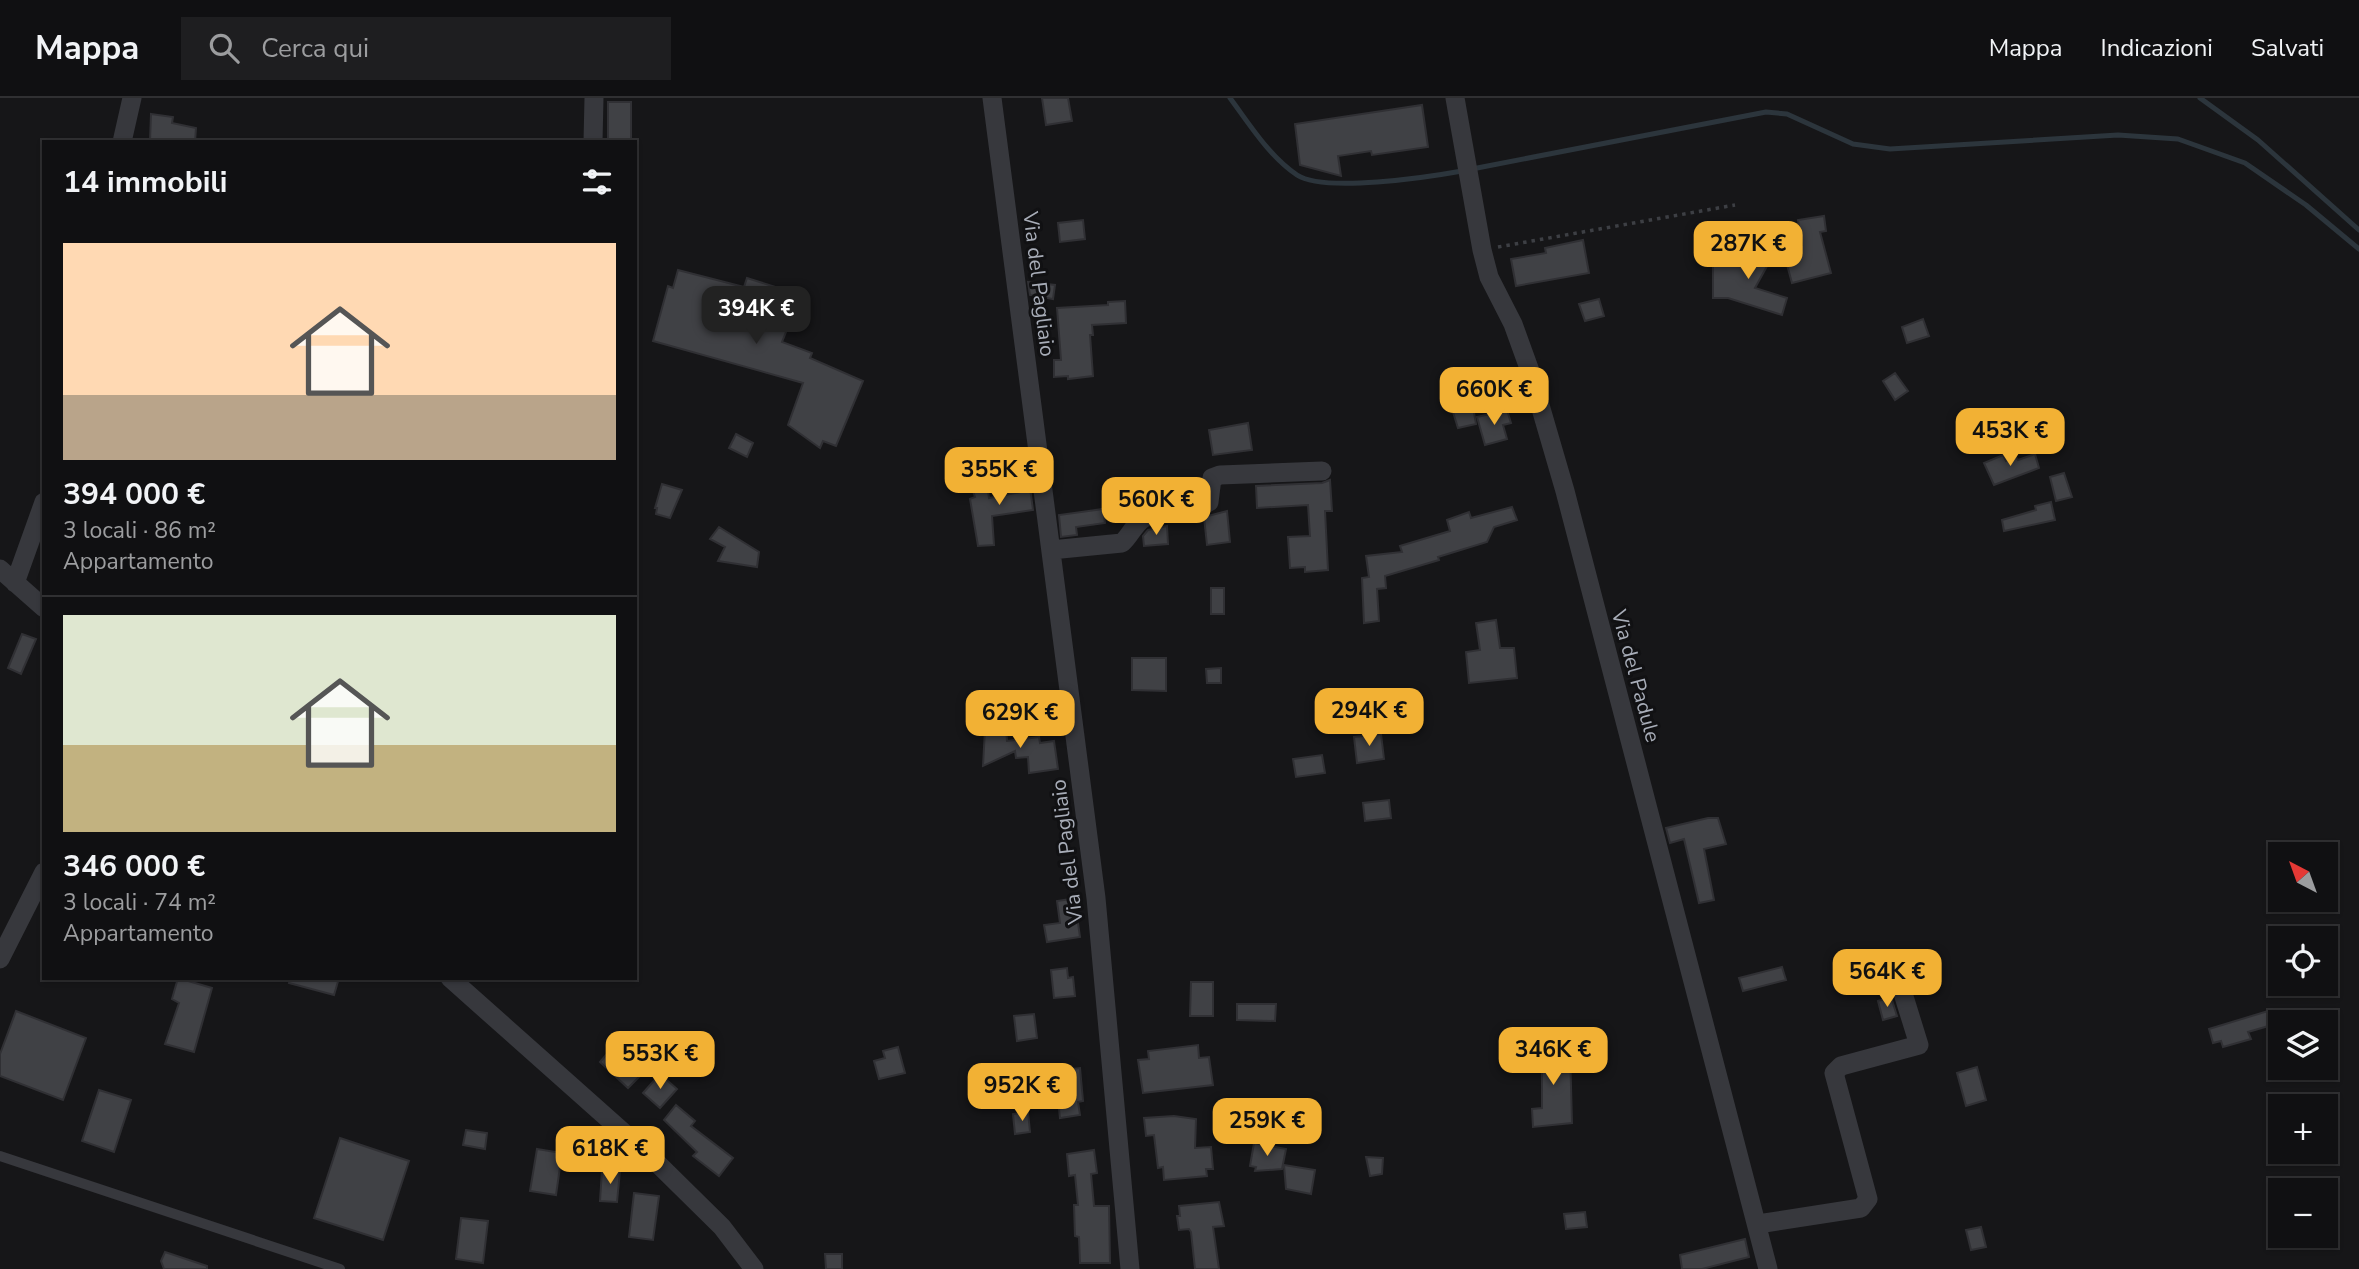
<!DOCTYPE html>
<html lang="it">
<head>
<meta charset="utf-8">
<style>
  :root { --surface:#101012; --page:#1e1e20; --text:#f1f3f6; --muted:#9c9d9f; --line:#303032; --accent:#f2b134 }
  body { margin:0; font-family:"Nunito Sans",sans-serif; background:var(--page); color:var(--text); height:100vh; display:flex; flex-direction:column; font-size:26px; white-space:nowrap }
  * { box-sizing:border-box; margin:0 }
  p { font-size:23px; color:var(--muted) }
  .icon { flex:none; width:38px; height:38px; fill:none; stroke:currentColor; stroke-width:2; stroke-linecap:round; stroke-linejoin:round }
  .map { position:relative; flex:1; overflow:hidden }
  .sheet { position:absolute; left:42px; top:42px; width:595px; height:840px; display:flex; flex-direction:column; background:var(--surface); border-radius:0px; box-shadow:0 2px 5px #0004,0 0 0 2px var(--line) }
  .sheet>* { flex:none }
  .needle { width:46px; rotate:319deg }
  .buttons { position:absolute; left:2268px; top:744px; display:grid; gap:14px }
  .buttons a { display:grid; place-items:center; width:70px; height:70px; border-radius:0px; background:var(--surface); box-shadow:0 2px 5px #0004,0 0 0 2px var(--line); font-size:35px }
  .price { position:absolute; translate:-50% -60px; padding:0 16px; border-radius:14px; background:var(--accent); color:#111; font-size:23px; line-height:46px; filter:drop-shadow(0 2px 4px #0008) }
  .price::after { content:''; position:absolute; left:50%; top:42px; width:21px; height:16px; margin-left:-10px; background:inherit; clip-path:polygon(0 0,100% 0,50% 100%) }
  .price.current { background:#222; color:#fff }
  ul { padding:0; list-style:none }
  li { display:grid; align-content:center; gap:14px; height:371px; padding:0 21px }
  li+li { border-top:2px solid var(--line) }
  li span { display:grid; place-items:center; height:217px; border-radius:0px; color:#555 }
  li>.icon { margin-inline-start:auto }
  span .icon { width:126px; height:126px; fill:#fffc; stroke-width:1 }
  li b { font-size:30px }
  h2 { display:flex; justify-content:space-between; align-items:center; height:84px; padding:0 21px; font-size:30px }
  header { display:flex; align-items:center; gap:42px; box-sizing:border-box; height:98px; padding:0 35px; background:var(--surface); border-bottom:2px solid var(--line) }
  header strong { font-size:33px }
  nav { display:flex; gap:38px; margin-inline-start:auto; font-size:24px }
  .search { width:490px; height:63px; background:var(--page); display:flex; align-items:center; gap:18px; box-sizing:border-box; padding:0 24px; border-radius:0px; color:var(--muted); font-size:26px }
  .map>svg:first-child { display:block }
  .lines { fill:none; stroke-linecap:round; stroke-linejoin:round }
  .stream { stroke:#2c353c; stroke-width:5 }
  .building { fill:#404145; stroke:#303034; stroke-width:2 }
  .path { stroke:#3d3f44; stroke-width:3.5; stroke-dasharray:3.5 5; stroke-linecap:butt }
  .service { stroke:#37383d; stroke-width:10 }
  .minor { stroke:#37383d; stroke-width:19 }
  .labels { text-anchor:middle; stroke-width:6; stroke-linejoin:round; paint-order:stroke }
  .street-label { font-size:21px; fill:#a8adb8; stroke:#111113 }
</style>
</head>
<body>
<header>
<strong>Mappa</strong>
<div class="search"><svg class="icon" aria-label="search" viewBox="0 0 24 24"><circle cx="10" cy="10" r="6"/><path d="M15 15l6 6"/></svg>Cerca qui</div>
<nav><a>Mappa</a><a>Indicazioni</a><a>Salvati</a></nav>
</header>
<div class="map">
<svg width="2359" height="1171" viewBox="0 0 2359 1171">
  <rect width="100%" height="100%" fill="#161618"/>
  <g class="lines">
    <!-- stream -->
    <path class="stream" d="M1230,0C1250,27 1269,58 1297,77C1324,95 1429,79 1462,73
      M2200,0L2258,42L2359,132
      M1472,71L1766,14L1787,16L1853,46L1890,51L2118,37L2178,41L2245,65L2306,107L2359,151"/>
  </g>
  <!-- building -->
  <path class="building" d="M1042,0H1068L1072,23L1046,27Z
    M608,4H631V44H608Z
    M1422,7L1428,49L1372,57L1371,53L1338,58L1341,78L1300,67L1295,26Z
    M151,16L173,19L172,25L196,30L195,44L150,43Z
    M1824,118L1826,133L1820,134L1831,175L1792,185L1783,152L1802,147L1798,122Z
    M1083,122L1085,141L1060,144L1058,125Z
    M1759,140L1777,150L1755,190L1787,200L1782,217L1728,200H1713V167H1744Z
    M1583,142L1589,175L1516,188L1511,161L1546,155L1545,150Z
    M678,172L744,189L747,180L788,193L777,225L788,229L782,244L812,255L810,260L863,283L836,348L823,343L820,350L788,327L803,285L653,243L668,188L673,190Z
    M1028,184L1055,187L1053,201L1030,197Z
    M1599,201L1604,218L1585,223L1579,206Z
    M1125,203L1126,225L1092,227L1093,237H1090L1093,278L1068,281V278L1054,279V262H1061L1057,210L1108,207V204Z
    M1923,221L1929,238L1907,245L1902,229Z
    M1895,275L1908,293L1895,302L1883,283Z
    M1473,309L1476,326L1458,330L1453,314Z
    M1507,312L1511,325L1503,327L1507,341L1485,347L1477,319Z
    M1248,325L1252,352L1213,357L1209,332Z
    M736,336L753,345L747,359L729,350Z
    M2035,356L2039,370L1994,387L1984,365L2003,357L2006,363L2016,359L2018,362Z
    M1027,367L1033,412L992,418L994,447L978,448L970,401L975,399L972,390L987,387L989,400L1021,394L1016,369Z
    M2064,375L2072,399L2056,403L2050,379Z
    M1330,382L1332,413H1325L1328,472L1305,474V469L1290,470L1288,439L1310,438L1308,407L1257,410L1256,388L1322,385Z
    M662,386L682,392L670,420L656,416L657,410H655Z
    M2051,404L2055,422L2004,433L2002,422L2036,412L2035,408Z
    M1512,409L1517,422L1494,429L1487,444L1438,459L1439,462L1385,478L1386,490L1377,491L1379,523L1364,525L1362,480L1369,479L1366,458L1402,454L1400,448L1450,433L1447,422L1469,414L1471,420Z
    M1103,411L1105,425L1076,429L1077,437L1061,439L1059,417Z
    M1227,413L1230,444L1207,447L1204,419Z
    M1167,428L1168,446L1144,448L1143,438L1148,432Z
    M719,429L759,454L757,469L718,463L725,449L710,441Z
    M1211,490H1224V516H1211Z
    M1496,522L1500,550H1514L1517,580L1469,585L1466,554L1480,552L1476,525Z
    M22,536L36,541L21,576L8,570Z
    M1132,560H1166V593L1132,592Z
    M1221,570V585H1207L1206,571Z
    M1006,630L1007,643L1039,639L1040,645L1054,643L1058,671L1029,675L1028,659L1016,660L1015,653L983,668L985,631Z
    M1381,636L1384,661L1357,665L1354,639Z
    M1322,657L1325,675L1296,679L1293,661Z
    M1389,702L1391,720L1365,723L1363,705Z
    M1708,720H1718L1726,746L1704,751L1714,802L1699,805L1684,741L1670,745L1666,730Z
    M1071,801L1073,812L1076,811L1080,839L1047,844L1044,827L1060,825L1057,803Z
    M1782,869L1786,882L1743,893L1739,880Z
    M1067,870L1068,880L1073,879L1075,898L1054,900L1051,872Z
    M178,880L212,890L194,954L165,946L179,905L172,901Z
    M290,880H339L334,897L289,885Z
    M1191,884H1213V918H1190Z
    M1891,899L1897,918L1883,922L1878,903Z
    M1237,906H1276L1275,923L1237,922Z
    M16,913L86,940L63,1002L0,978V956Z
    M2268,913L2272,927L2248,934L2251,941L2223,949L2221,943L2213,945L2209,931Z
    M1034,916L1037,940L1017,943L1014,918Z
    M1198,947L1199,960L1209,959L1213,987L1143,995L1138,962L1149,961L1148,953Z
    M613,949L640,978L628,990L600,964Z
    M898,949L905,975L879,981L874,963L885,960L883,953Z
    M1570,951L1572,1025L1533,1029L1532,1011L1542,1010V974H1530L1529,952Z
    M1977,969L1986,1002L1966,1008L1957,975Z
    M1080,970L1083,1003L1078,1004L1080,1017L1060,1020L1055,973Z
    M660,976L677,991L660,1010L643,995Z
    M99,992L131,1002L114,1054L82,1043Z
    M676,1007L695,1023L691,1028L733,1060L719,1078L693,1058L697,1054L664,1022Z
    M1028,1014L1030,1034L1015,1036L1013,1016Z
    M1174,1018L1196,1021L1195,1050L1211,1049L1213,1071H1206L1207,1078L1164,1082L1163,1069L1158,1070L1154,1037L1146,1038L1144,1020Z
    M466,1032L487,1035L485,1051L463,1047Z
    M340,1040L409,1063L383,1142L314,1120Z
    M1254,1045L1286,1051L1282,1071L1255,1073L1256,1069L1250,1068Z
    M537,1051L562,1055L556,1097L530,1093Z
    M1094,1052L1097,1075L1091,1076L1094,1108H1109L1110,1165H1080L1079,1139L1075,1138L1074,1107H1078L1075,1077L1069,1078L1067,1056Z
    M1366,1059L1383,1060L1382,1076L1370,1078Z
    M1284,1067L1315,1072L1311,1096L1286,1091Z
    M602,1072L620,1073L617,1104L600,1103Z
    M634,1095L659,1098L653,1142L629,1139Z
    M1219,1104L1224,1128L1213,1129L1219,1171H1195L1191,1134L1189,1131L1179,1132L1177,1118H1180L1179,1108Z
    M1585,1114L1587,1129L1566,1131L1564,1116Z
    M461,1120L488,1123L483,1165L456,1161Z
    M1981,1129L1986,1149L1971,1152L1966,1132Z
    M1745,1141L1749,1159L1702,1171H1682L1680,1157Z
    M165,1154L207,1168V1171H164L161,1163Z
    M825,1156H842V1171H826Z"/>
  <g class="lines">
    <!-- path -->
    <path class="path" d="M1498,149L1735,107"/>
    <!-- service -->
    <path class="service" d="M0,1058L340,1171"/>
    <!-- minor -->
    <path class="minor" d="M992,0L1096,800L1130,1171
      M1455,0L1482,152L1489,179L1513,226L1530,273L1565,393L1768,1171
      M122,44L132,0
      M593,44L594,0
      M1051,452L1122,445C1131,437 1134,426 1144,420C1164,409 1191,415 1209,404L1212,380L1220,377L1322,373
      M0,471L44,510
      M15,485L44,404
      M0,861L44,774
      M450,880L650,1058L722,1129L754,1171
      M1758,1126L1861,1110L1868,1101L1834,975L1841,968L1919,947L1893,863"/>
  </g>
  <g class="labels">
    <!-- street labels -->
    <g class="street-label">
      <text transform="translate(1039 186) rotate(83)" y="7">Via del Pagliaio</text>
      <text transform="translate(1636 578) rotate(75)" y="7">Via del Padule</text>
      <text transform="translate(1067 754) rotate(-97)" y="7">Via del Pagliaio</text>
    </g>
  </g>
</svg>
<div class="buttons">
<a><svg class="needle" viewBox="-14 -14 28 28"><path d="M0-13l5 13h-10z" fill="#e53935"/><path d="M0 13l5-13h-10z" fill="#9c9d9f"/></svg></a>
<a><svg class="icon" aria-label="locate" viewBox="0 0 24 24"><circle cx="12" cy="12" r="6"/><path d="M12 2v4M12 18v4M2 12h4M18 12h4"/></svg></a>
<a><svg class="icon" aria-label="layers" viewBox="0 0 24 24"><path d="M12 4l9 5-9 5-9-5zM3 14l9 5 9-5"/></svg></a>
<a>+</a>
<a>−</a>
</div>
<b class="price" style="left:1748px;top:183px">287K €</b>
<b class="price current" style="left:756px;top:248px">394K €</b>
<b class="price" style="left:1494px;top:329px">660K €</b>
<b class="price" style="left:2010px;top:370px">453K €</b>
<b class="price" style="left:999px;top:409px">355K €</b>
<b class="price" style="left:1156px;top:439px">560K €</b>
<b class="price" style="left:1369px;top:650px">294K €</b>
<b class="price" style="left:1020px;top:652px">629K €</b>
<b class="price" style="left:1887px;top:911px">564K €</b>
<b class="price" style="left:1553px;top:989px">346K €</b>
<b class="price" style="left:660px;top:993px">553K €</b>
<b class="price" style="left:1022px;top:1025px">952K €</b>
<b class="price" style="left:1267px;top:1060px">259K €</b>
<b class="price" style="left:610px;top:1088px">618K €</b>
<section class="sheet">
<h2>14 immobili<svg class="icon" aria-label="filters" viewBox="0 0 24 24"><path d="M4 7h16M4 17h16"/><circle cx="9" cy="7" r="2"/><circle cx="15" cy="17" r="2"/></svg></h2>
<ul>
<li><span style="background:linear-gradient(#ffd9b3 70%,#b9a48a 0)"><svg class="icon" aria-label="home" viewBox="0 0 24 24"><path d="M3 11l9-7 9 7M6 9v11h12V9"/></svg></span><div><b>394 000 €</b><p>3 locali · 86 m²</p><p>Appartamento</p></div></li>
<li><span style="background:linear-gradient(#dfe7d0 60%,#c2b280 0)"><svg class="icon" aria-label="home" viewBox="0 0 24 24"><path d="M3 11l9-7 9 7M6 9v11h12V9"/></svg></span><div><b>346 000 €</b><p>3 locali · 74 m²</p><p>Appartamento</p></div></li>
</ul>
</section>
</div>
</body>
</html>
